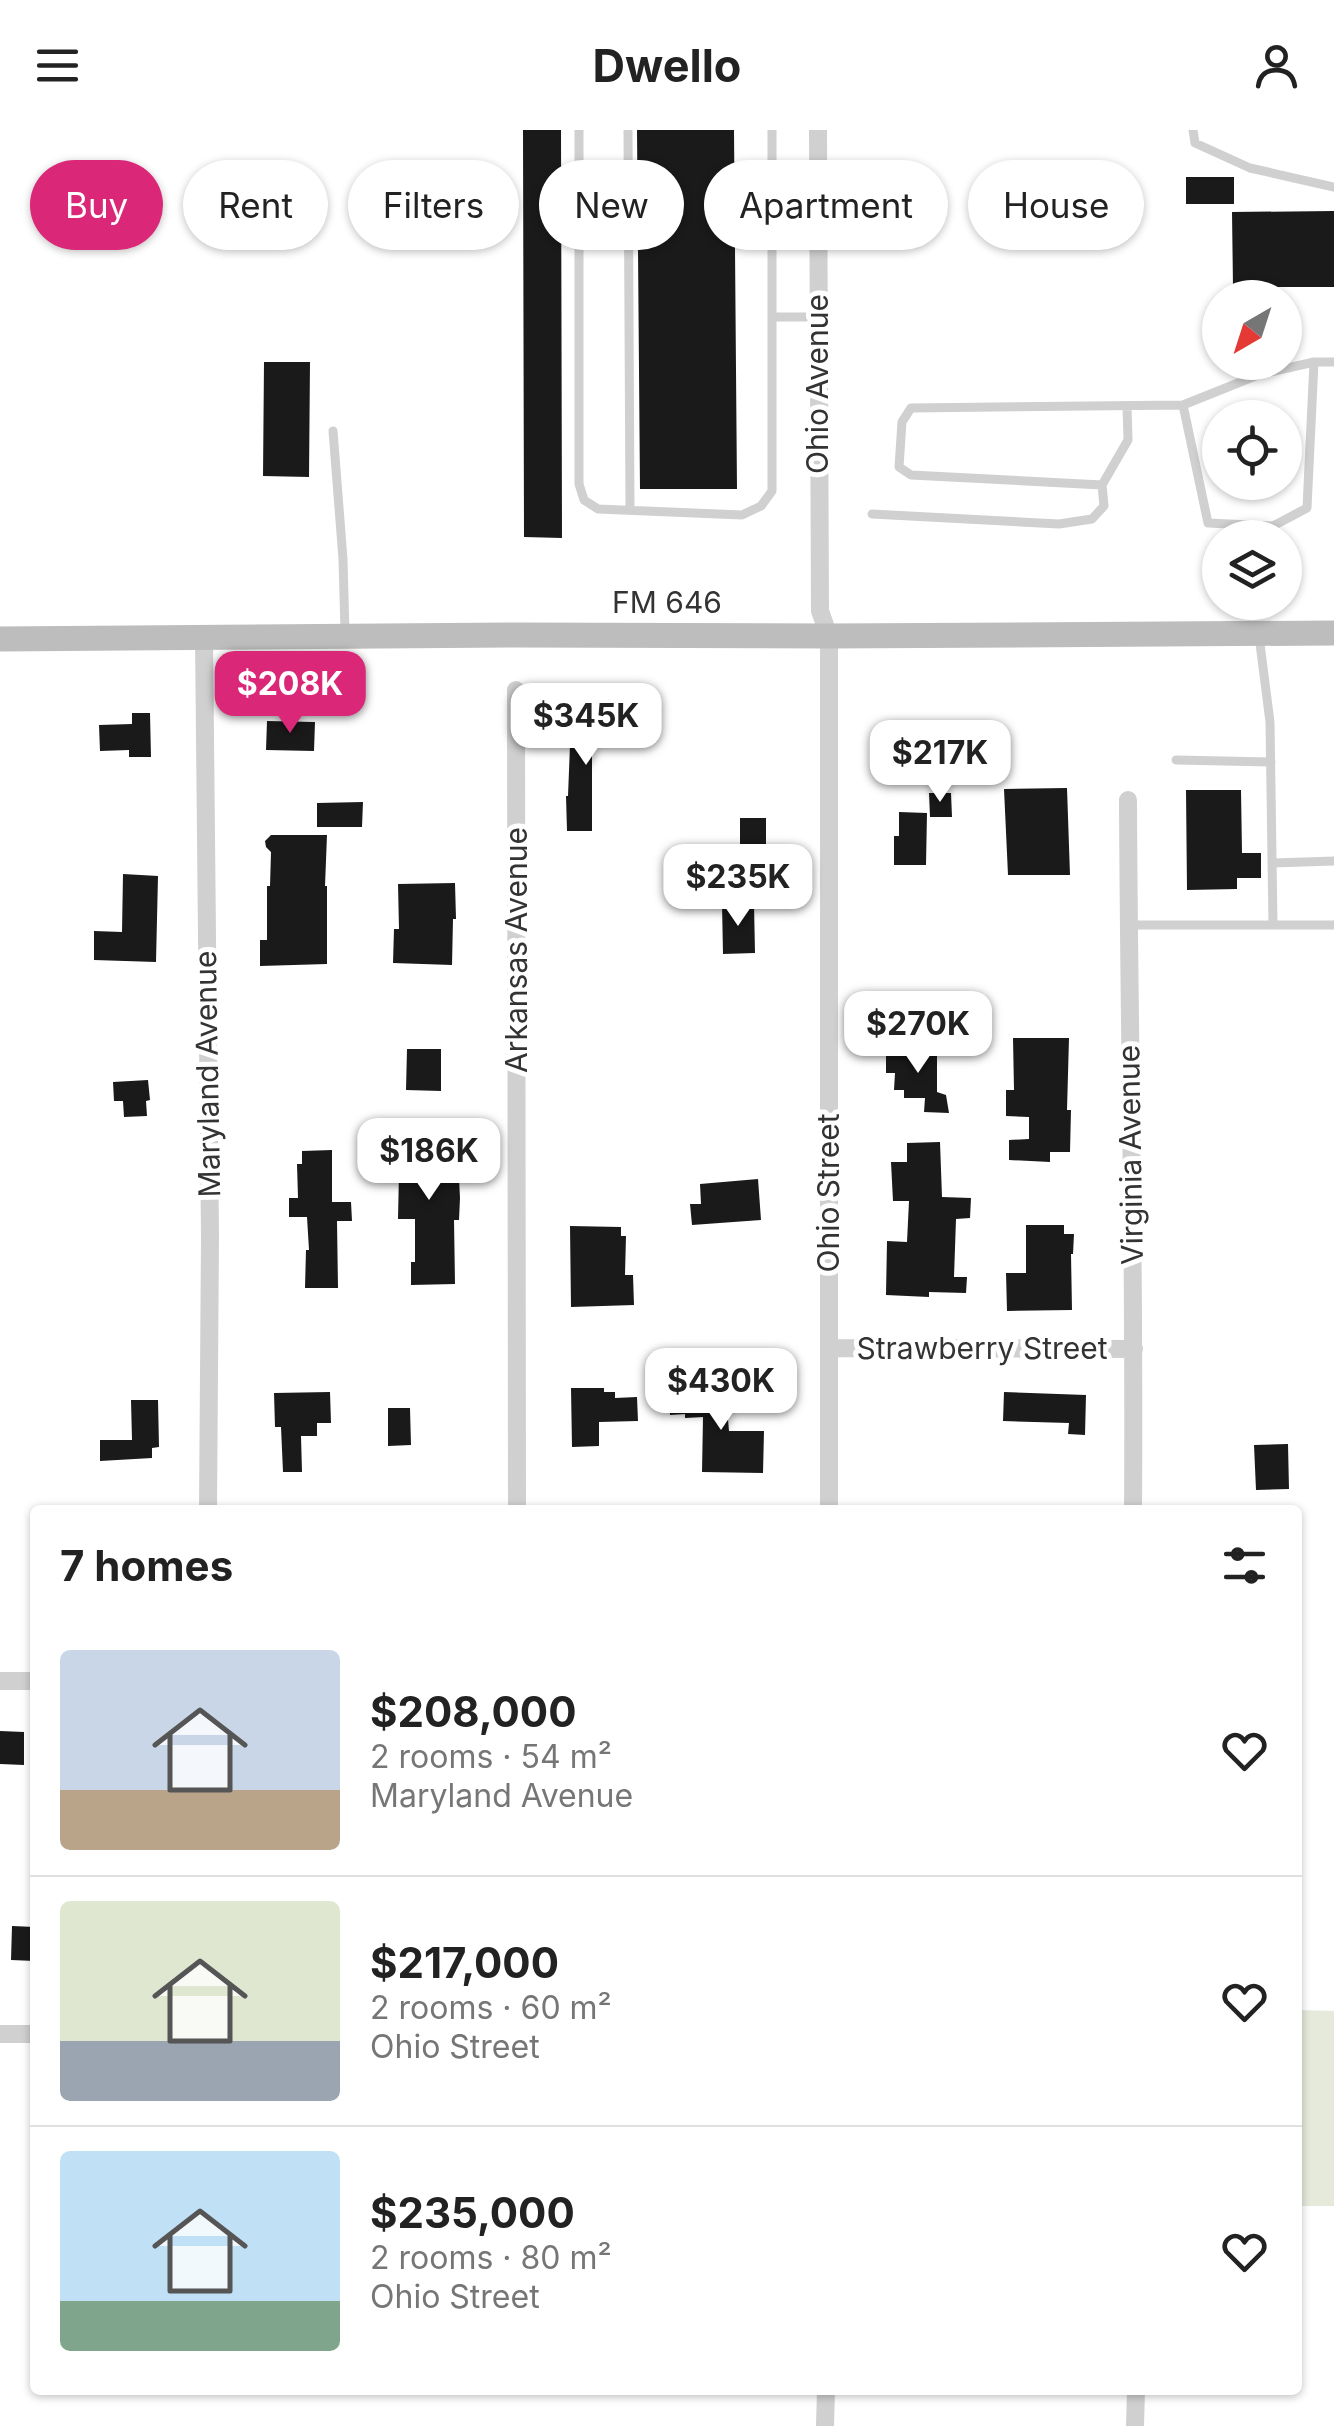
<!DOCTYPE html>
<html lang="en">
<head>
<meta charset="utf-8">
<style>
  :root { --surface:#fff; --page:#f2f2f2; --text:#222; --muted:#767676; --line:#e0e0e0; --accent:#db2777 }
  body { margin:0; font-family:Inter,sans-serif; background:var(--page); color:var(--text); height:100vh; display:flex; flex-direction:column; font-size:38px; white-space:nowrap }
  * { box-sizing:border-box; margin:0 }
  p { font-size:32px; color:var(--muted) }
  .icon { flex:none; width:55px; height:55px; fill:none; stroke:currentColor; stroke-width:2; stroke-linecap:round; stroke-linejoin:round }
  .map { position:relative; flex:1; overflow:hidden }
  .details { position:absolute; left:30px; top:1375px; width:1272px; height:890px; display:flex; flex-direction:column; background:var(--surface); border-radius:10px; box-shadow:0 2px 8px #0004 }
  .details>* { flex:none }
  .banner { position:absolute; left:30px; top:30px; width:1275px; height:90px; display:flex; gap:20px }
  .needle { width:65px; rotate:219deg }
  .controls { position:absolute; left:1202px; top:150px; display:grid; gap:20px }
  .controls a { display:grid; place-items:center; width:100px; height:100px; border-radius:50%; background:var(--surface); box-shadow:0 2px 8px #0004; font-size:50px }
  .price { position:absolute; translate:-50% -85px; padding:0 22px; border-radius:20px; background:#fff; color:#222; font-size:32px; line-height:65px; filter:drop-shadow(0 2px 5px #0008) }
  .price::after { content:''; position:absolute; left:50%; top:60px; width:30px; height:22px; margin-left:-15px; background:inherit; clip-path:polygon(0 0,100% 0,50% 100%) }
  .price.active { background:var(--accent); color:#fff }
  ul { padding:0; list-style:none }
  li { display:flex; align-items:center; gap:30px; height:250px; padding:0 30px }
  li+li { border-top:2px solid var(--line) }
  li span { display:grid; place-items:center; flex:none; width:280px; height:200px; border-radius:10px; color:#555 }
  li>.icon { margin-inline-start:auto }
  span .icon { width:120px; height:120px; fill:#fffc; stroke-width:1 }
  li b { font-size:42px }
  h2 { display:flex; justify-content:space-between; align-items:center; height:120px; padding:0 30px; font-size:42px }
  .chip { padding:0 35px; border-radius:45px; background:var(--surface); box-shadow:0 2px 8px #0004; font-size:35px; line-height:90px }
  .chip.active { background:var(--accent); color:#fff }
  header { display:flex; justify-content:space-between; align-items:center; height:130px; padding:0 30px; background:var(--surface); font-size:45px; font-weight:700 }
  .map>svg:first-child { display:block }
  .green { fill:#e5eadb }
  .building { fill:#1a1a1a }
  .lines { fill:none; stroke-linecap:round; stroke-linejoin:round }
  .service { stroke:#d0d0d0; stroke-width:9 }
  .minor { stroke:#d0d0d0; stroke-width:18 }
  .secondary { stroke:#bdbdbd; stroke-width:25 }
  .labels { text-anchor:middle; stroke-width:10; stroke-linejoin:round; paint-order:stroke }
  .street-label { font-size:30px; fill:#333; stroke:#fff }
</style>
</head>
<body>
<header><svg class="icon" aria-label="menu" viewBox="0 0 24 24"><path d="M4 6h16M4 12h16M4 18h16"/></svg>Dwello<svg class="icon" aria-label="person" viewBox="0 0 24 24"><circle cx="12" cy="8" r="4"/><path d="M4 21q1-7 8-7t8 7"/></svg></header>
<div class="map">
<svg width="1334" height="2296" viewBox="0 0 1334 2296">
  <rect width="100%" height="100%" fill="#fff"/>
  <!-- green -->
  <path class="green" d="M1298,1880L1334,1881V2076H1298Z"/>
  <!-- building -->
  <path class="building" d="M523,0H561L562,408L524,407Z
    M637,0H734L737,359H640Z
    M1186,47H1234V74H1186Z
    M1334,81V157H1233L1232,82Z
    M264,232H310L309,347L263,346Z
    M132,583H150L151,627H129V620L100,621L99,595L132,594Z
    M571,590L624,592L623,616L592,615V701H567L566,666H568Z
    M267,591L315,592L314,621L266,620Z
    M1067,658L1070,745H1008L1004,659Z
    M1186,660H1241L1242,723H1261V748H1237V759L1187,760Z
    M929,663H951L952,687H930Z
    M363,672L362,697H317V673Z
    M899,682L927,683L926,735H894V706H899Z
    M740,688H766V735H740Z
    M271,705H327L325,756H327V834L260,836V810H267V756H270L271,722L266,717L265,711Z
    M123,744L158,746L156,832L94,830V801L122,802Z
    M688,752H712V776L688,775Z
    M455,753L456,789H453L452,835L393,833L394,799H399L398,754Z
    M722,774H754L755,823L723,824Z
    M1013,908H1069L1067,980H1071L1070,1022H1050V1032L1009,1030V1010L1029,1009V987L1006,986V960H1014Z
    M896,916L937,917V962L946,965L949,983L924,982L925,968H904V960H894L895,943H886V922H896Z
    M407,919H441V961L406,960Z
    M148,950L150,970L146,971L147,986L124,987L123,971H114L113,952Z
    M454,1005V1026L458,1028L460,1068L459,1090H454L455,1154L411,1155V1132H415V1089H398L399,1042H392L391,1006Z
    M940,1012L942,1067L971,1068L970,1088L956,1089L954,1147H967L966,1163L929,1162V1167L886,1165L887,1111L907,1112L909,1071H893L891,1032H907V1013Z
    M332,1020V1072H351L352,1091H337L338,1158H305L306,1120H309L307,1087H289V1068H298L297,1034H302V1021Z
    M758,1049L761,1090L692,1095L690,1074H701L700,1054Z
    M1026,1095H1064V1104H1074L1073,1124H1071L1072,1180L1007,1181L1006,1143H1026Z
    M570,1096L621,1097V1106H626L625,1145H633L634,1175L571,1177Z
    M725,1255L729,1301H764L763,1343L702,1342L703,1287L685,1288V1284L670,1285L669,1269L685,1268L684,1258Z
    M571,1258H604V1262H615V1268L637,1267L638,1291L599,1292V1316L572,1317Z
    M330,1262L331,1293H317V1306H301L302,1342H283L281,1297H275L274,1263Z
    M1004,1262L1086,1265L1085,1305L1068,1304L1069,1293L1003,1291Z
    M131,1270H158L159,1317L152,1318V1328L100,1331V1310H132Z
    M388,1278H410L411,1315L388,1316Z
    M1288,1314L1289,1359L1256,1360L1254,1315Z
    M0,1601L24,1602V1635L0,1634Z
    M12,1796L35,1797V1831L11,1830Z"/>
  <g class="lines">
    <!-- service -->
    <path class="service" d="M579,0V354L584,370L598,379L742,385L761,376L772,361V187H817
      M628,0L630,380
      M772,0V187
      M1193,0L1195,13L1250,38L1334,57
      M1183,275L1208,393L1273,396L1307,378L1314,232
      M333,301L343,429L345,503
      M1102,355L1128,310L1127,276
      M872,384L1059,394L1092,389L1104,376L1102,355L911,345L899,337L902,292L911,278L1183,275L1258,245L1314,232H1334
      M1176,630L1271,632
      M1273,733L1334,731
      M1129,795H1273L1270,592L1259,506
      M1273,795H1334"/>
    <!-- minor -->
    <path class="minor" d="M818,0L820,481L829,506V1380
      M204,507L210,1107L208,1380
      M516,560L517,1380
      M1128,670C1129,907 1135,1143 1133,1380
      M829,1218L1134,1219
      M0,1551H35
      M0,1904H35
      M825,2296L826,2260
      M1135,2296L1136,2260"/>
    <!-- secondary -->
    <path class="secondary" d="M0,509L517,505L829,506L1334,503"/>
  </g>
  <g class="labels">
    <!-- street labels -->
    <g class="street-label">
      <text transform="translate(818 254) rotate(-90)" y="10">Ohio Avenue</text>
      <text x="667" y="483">FM 646</text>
      <text transform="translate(517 820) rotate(-90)" y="10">Arkansas Avenue</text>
      <text transform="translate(208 944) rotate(-91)" y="10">Maryland Avenue</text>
      <text transform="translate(1131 1025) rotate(-91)" y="10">Virginia Avenue</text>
      <text transform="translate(829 1063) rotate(-90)" y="10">Ohio Street</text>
      <text x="982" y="1229">Strawberry Street</text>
    </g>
  </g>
</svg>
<div class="controls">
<a><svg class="needle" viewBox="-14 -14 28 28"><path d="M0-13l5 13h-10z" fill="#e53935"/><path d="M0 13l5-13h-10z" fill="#767676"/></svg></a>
<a><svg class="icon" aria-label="locate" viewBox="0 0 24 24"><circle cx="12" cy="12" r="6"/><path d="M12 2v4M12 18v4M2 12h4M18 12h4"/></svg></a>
<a><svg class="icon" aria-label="layers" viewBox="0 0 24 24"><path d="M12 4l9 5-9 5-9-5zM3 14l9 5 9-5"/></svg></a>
</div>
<b class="price active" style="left:290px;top:606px">$208K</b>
<b class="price" style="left:586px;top:638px">$345K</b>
<b class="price" style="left:940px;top:675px">$217K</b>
<b class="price" style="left:738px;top:799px">$235K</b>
<b class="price" style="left:918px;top:946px">$270K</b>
<b class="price" style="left:429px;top:1073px">$186K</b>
<b class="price" style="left:721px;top:1303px">$430K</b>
<div class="banner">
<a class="chip active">Buy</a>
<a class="chip">Rent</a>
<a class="chip">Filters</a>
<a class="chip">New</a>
<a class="chip">Apartment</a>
<a class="chip">House</a>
</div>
<section class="details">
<h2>7 homes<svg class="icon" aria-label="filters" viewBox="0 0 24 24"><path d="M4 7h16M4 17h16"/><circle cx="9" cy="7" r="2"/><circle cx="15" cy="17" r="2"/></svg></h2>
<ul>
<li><span style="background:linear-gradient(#c9d6e8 70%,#b9a48a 0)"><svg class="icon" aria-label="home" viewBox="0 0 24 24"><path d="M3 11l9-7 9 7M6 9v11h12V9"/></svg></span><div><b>$208,000</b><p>2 rooms · 54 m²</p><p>Maryland Avenue</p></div><svg class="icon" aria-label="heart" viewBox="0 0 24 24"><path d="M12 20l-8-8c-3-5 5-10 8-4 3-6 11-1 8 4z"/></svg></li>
<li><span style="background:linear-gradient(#dfe7d0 70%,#9aa5b1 0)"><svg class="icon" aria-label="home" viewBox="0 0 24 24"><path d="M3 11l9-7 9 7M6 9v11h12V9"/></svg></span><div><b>$217,000</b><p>2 rooms · 60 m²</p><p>Ohio Street</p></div><svg class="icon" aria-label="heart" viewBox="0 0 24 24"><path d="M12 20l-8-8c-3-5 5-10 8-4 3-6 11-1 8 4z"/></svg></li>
<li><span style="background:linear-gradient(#bfe0f5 75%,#7fa58c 0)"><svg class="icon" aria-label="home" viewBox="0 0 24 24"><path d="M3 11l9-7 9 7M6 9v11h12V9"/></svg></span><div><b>$235,000</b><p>2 rooms · 80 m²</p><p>Ohio Street</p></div><svg class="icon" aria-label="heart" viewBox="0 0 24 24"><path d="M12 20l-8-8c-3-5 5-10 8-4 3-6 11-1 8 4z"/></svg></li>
</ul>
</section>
</div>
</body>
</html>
